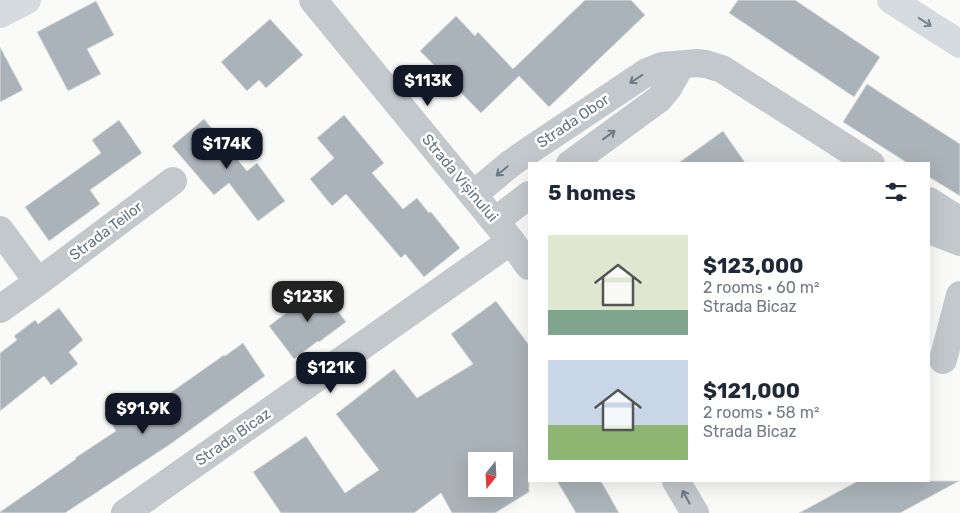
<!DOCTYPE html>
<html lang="en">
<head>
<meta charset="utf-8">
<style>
  :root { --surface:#fff; --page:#f6f6f7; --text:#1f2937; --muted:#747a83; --accent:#111827 }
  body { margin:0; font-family:Rubik,sans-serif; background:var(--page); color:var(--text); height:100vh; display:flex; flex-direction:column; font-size:19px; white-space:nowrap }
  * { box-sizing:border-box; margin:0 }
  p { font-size:16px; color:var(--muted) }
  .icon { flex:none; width:28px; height:28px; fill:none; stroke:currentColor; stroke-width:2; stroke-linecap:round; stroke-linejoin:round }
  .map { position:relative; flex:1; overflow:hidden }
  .details { position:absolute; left:528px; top:162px; width:402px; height:320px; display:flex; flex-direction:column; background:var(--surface); border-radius:0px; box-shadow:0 5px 20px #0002 }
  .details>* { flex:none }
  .needle { width:32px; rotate:198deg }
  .fabs { position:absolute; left:468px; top:452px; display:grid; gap:10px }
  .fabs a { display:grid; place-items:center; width:45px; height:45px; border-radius:0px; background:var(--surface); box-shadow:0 5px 20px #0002; font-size:25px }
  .price { position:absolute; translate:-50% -42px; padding:0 11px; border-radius:10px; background:var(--accent); color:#fff; font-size:16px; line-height:32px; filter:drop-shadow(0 1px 2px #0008) }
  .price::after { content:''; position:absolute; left:50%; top:30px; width:15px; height:11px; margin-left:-8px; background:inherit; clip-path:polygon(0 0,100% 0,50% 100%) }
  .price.active { background:#222; color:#fff }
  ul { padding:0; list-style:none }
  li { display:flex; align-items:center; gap:15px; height:125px; padding:0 20px }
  li span { display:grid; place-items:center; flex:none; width:140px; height:100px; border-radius:0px; color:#555 }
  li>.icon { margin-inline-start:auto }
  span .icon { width:60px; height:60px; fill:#fffc; stroke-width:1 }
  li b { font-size:21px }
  h2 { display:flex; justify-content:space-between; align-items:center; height:60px; padding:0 20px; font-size:21px }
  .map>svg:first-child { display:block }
  .building { fill:#aab3b9; stroke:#dcdcda; fill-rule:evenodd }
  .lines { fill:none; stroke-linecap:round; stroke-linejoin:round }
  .minor { stroke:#c3c8cc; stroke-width:28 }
  .major { stroke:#d6dbdf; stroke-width:28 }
  .oneway { stroke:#768591 }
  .oneway2 { stroke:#6a7a87 }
  .labels { text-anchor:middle; stroke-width:5; stroke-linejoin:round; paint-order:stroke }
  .street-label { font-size:15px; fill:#657683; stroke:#fff }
</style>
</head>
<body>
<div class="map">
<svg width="960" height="513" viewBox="0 0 960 513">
  <rect width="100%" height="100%" fill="#fafaf8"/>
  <!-- building -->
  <path class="building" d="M585,0H631L645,15L549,107L519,76L481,113L420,51L456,16L475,36L478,32L513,69Z
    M738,0H795L880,57L854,97L729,13Z
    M96,1L114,35L87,49L101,74L68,91L37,32Z
    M270,19L303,55L266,88L259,80L247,91L221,62Z
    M0,47L23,90L0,102Z
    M867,84L960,144V196L929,177V164H909L843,122Z
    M344,115L384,163L372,173L403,209L417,198L429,213L431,212L460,248L424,277L405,254L401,258L346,194L332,206L310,179L334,158L317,138Z
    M204,119L247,171L257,163L285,201L258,221L229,183L214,195L172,146Z
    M119,120L142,153L90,190L100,204L49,241L25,207L101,153L92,140Z
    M723,131L746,164H677Z
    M320,287L346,322L319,342L318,341L294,359L269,326Z
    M496,301L529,345V492L495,513H452L441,493L414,513H281L253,472L306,436L345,493L379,470L336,414L394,369L417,398L473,364L451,334ZM476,461H504V489H476Z
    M59,308L83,340L69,352L78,364L51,385L44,376L0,411V353L17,340L14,336L35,320L38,324Z
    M243,343L265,376L169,445L65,513H0V512L76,459L75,458L116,431L105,414L126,401L136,417L224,355L225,356Z
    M557,481H601L619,513H576Z
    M858,481H959L900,513H799Z"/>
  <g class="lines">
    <!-- minor -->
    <path class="minor" d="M313,0L511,241L529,266
      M570,164L659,99L668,88L681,65
      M473,195L510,164L533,148L647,72L662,66L697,63L706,64L722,69L871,164
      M929,201L960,221
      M495,221L529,195
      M0,230L38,282
      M929,230L960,242
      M0,309L38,282L173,181
      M943,360L960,295
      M676,481L695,513
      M125,513L511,241"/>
    <!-- major -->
    <path class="major" d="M891,0L960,44
      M0,14L27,0"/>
  </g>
  <!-- one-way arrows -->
  <defs><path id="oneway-shaft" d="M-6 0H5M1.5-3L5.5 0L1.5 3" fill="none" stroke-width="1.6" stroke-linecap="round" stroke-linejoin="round" transform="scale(1.25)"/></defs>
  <use class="oneway" href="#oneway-shaft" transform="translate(925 22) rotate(33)"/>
  <g class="oneway2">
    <use href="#oneway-shaft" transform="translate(636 79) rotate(146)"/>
    <use href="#oneway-shaft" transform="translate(609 135) rotate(-36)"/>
    <use href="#oneway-shaft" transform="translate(502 171) rotate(140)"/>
    <use href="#oneway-shaft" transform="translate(686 497) rotate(-119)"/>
  </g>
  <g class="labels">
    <!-- street labels -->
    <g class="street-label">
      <text transform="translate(573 121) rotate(-34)" y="5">Strada Obor</text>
      <text transform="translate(460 178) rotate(50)" y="5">Strada Vișinului</text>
      <text transform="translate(106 231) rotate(-37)" y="5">Strada Teilor</text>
      <text transform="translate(233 437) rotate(-35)" y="5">Strada Bicaz</text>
    </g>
  </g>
</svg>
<div class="fabs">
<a><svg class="needle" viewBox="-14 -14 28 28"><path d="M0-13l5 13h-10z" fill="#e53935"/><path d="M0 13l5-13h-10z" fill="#747a83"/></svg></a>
</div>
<b class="price" style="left:428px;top:107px">$113K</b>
<b class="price" style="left:227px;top:170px">$174K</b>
<b class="price active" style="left:308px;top:323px">$123K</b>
<b class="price" style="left:331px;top:394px">$121K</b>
<b class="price" style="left:143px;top:435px">$91.9K</b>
<section class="details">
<h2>5 homes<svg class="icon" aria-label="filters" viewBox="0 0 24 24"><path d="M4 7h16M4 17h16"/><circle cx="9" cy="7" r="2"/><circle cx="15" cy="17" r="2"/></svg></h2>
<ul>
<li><span style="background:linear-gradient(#dfe7d0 75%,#7fa58c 0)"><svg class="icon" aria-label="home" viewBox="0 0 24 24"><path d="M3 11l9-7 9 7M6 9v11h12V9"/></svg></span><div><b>$123,000</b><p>2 rooms · 60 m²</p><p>Strada Bicaz</p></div></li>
<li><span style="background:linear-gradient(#c9d6e8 65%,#8fb573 0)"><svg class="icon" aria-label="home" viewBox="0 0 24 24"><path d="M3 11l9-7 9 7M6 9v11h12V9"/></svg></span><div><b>$121,000</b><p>2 rooms · 58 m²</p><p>Strada Bicaz</p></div></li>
</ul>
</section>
</div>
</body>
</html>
